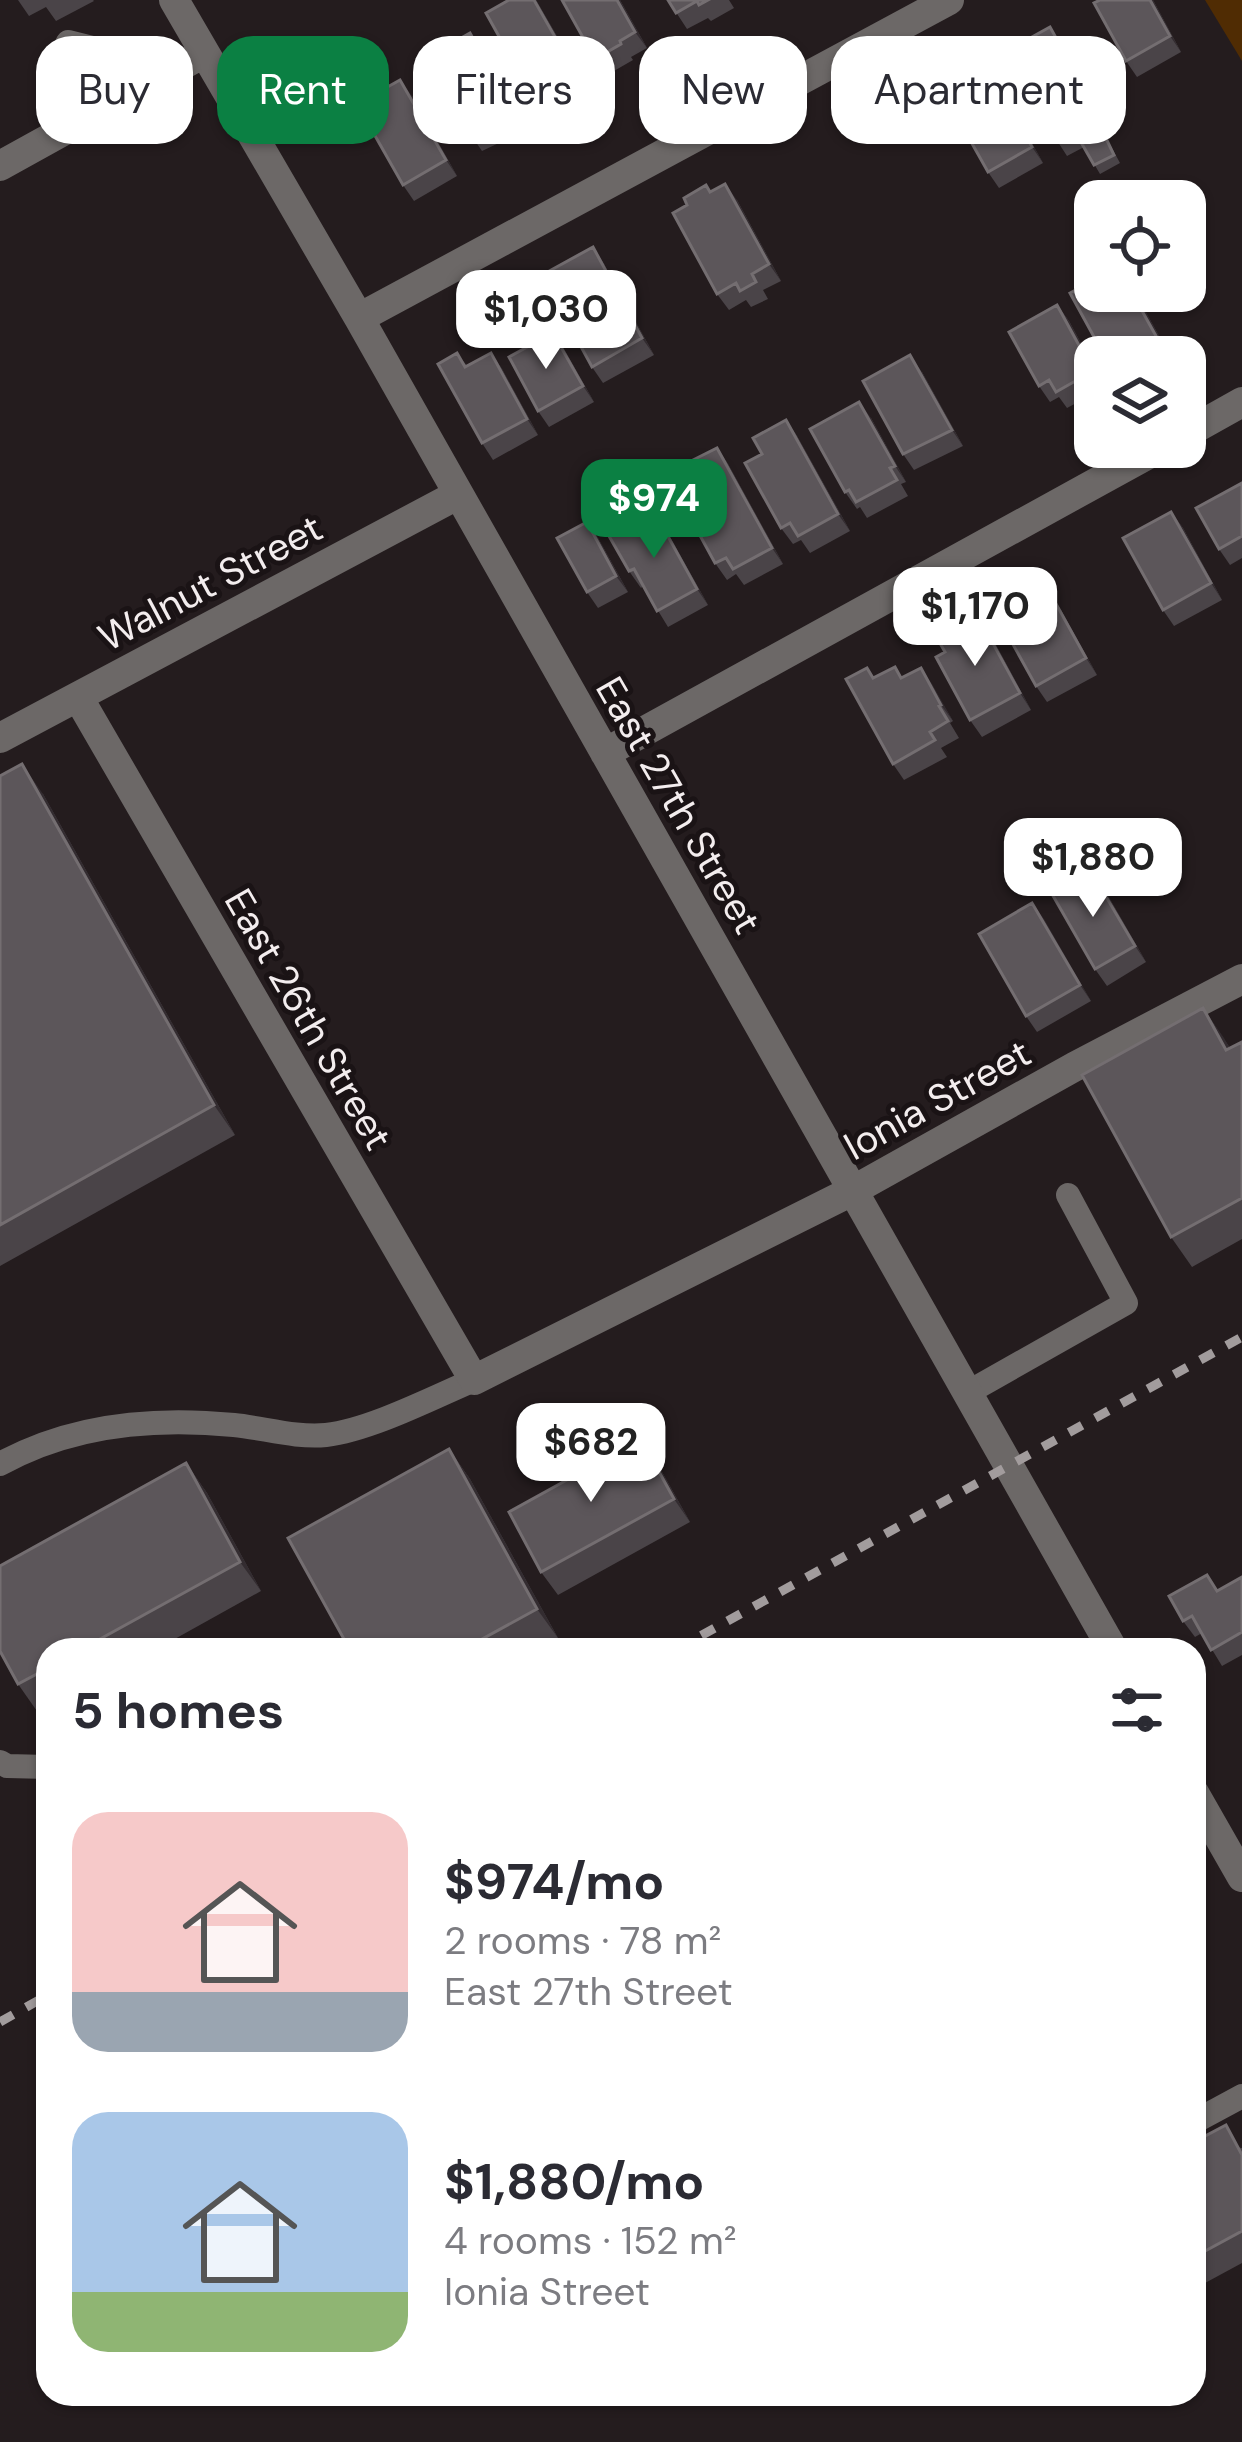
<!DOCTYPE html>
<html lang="en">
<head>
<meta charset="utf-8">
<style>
  :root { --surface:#fff; --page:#f7f7f7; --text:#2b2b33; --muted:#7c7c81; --accent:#0b8043 }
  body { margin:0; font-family:"DM Sans",sans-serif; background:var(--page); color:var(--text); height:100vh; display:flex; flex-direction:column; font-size:45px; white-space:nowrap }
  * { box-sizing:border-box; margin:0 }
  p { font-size:39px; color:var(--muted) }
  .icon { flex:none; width:66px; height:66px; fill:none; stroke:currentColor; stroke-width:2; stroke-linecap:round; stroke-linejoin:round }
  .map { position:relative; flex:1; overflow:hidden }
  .details { position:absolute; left:36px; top:1638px; width:1170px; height:768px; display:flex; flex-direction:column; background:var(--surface); border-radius:36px; box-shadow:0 3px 9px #0004 }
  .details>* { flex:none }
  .guide { position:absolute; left:36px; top:36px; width:1170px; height:108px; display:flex; gap:24px }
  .fabs { position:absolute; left:1074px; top:180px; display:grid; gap:24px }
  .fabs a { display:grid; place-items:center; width:132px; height:132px; border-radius:24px; background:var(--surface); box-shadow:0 3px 9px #0004; font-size:60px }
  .price { position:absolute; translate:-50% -102px; padding:0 27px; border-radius:24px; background:#fff; color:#222; font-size:39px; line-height:78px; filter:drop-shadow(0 3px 6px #0008) }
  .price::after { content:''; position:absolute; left:50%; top:72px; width:36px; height:27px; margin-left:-18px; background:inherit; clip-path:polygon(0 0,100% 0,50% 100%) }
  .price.selected { background:var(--accent); color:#fff }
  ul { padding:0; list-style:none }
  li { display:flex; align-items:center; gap:36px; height:300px; padding:0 36px }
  li span { display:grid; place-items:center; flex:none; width:336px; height:240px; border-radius:36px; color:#555 }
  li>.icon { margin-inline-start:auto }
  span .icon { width:144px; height:144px; fill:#fffc; stroke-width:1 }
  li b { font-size:51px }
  h2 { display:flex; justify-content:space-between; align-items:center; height:144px; padding:0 36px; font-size:51px }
  .chip { padding:0 42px; border-radius:36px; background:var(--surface); box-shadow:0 3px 9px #0004; font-size:42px; line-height:108px }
  .chip.selected { background:var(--accent); color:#fff }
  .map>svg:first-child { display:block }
  .green { fill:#502c03 }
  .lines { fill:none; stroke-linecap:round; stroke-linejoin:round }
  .lane { stroke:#6c6867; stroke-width:24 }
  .street { stroke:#6c6867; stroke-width:30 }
  .rail { stroke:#a29c9d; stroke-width:9; stroke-dasharray:15 15; stroke-linecap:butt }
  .wall { fill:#4a4448 }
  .shaded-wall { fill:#332c30 }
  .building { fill:#5c565a; stroke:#746e71; stroke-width:3 }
  .labels { text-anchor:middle; stroke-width:10; stroke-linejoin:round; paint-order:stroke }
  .street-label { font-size:39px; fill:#f3edee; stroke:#1a1315 }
</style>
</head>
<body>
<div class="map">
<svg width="1242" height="2442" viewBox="0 0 1242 2442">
  <rect width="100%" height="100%" fill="#241c1e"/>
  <!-- green -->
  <path class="green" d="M1205,0H1242V61Z"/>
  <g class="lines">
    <!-- lane -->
    <path class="lane" d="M65,130C55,93 49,77 68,42L100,50L148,84
      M967,1393L1126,1303L1068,1195
      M0,1464C72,1424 153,1417 234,1425C264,1428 296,1438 326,1435C370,1430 432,1398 474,1380
      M0,1762L7,1766L48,1767
      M1194,2122L1242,2096"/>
    <!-- street -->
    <path class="street" d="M174,0L359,318L1113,1650
      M0,166L204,53
      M359,318L949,0
      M1185,434L1242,402
      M78,697L474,1380L852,1191L1074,1067L1242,979
      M0,738L457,495
      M605,753L1161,447
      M1194,1793L1242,1877"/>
    <!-- rail -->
    <path class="rail" d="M675,1650L1242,1337
      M0,2022L48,1995"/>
  </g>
  <!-- wall -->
  <path class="wall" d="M18,0H93L94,1L56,21L46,7L29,16Z
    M536,0L587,88L559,104L557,101L542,109L530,92Z
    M562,0H620L647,48L631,57L633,60L607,75Z
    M668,0H729L734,8L711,21L708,18L687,29Z
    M1100,0H1153L1181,52L1137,77L1126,61Z
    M1050,27L1061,43L1110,132L1105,135L1120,163L1100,174L1084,147L1067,156L1056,139L1033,44Z
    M470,33L481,50L526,130L482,151L471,135Z
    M999,84L1043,163L999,188L988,172Z
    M412,96L457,176L414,201L403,185Z
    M710,192L737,200L781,281L763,290L768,299L751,307L746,300L729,310L717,294Z
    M593,247L604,264L654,355L603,383L592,367Z
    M1095,291H1134L1168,352L1159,357H1105Z
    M1057,305L1069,321L1095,369V393L1067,408L1059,397L1050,402L1039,386Z
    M564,349L594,402L549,427L538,411Z
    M457,353L467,366L491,353L502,369L538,435L493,460L482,443Z
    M922,372L963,446L914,470L903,454Z
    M871,418L906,482L901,484L908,496L867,518L860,507L857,509L845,492Z
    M786,420L797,436L850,531L810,553L801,540L793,544L781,528L762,454Z
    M717,448L728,464L783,564L744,585L736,574L727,580L715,563L684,497L695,472Z
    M1242,483V558L1230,565L1219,549Z
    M654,511L665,528L708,605L668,627L643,586L641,588L629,571Z
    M1171,512L1183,528L1222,600L1174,626L1163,610Z
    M587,522L598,538L628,592L598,608L587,592Z
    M1040,584L1061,610L1097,675L1047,702L1036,686L1005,618Z
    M978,616L989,632L1031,710L982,737L970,720L945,652Z
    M895,667L902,678L921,668L953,721L950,723L959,738L941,748L947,757L904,780L893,764L874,678Z
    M0,776L43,794L235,1135L0,1266Z
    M1103,887L1146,962L1107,986L1095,969Z
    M1032,903L1091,1001L1037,1032L1026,1016Z
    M1203,1008L1230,1048L1242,1042V1239L1192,1267L1171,1237Z
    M641,1439L657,1463L690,1522L558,1595L541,1572Z
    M449,1449L470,1479L558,1638L537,1650H350Z
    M186,1463L207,1493L261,1591L155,1650H48V1709L39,1714L18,1684Z
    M1242,1577V1655L1222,1666L1202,1633L1195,1637L1183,1621L1218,1590Z
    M1194,2142L1242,2148V2263L1194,2289Z"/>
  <!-- shaded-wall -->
  <path class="shaded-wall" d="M534,0H536L587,88L575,72Z
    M617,0H620L647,48L635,32Z
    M1150,0H1153L1181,52L1170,36Z
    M1050,27L1061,43L1110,132L1099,116Z
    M470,33L481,50L526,130L515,114Z
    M988,67L999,84L1043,163L1032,147Z
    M400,80L412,96L457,176L446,160Z
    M725,184L737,200L781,281L769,264Z
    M593,247L604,264L654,355L642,338Z
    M1131,291H1134L1168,352L1156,336Z
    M1057,305L1069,321L1095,369V373Z
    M553,333L564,349L594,402L583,386Z
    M491,353L502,369L538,435L527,419Z
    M910,355L922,372L963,446L952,430Z
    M859,402L871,418L906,482L895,466Z
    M786,420L797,436L850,531L838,514Z
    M717,448L728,464L783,564L772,548Z
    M654,511L665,528L708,605L697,589Z
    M1171,512L1183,528L1222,600L1211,583Z
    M587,522L598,538L628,592L616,576Z
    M1050,593L1061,610L1097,675L1086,658Z
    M978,616L989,632L1031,710L1020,693Z
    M921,668L932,684L953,721L941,705Z
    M22,764L43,794L235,1135L214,1105Z
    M1091,871L1103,887L1146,962L1135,946Z
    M1032,903L1044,919L1091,1001L1080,985Z
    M1203,1008L1224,1038L1242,1070L1226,1050Z
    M641,1439L657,1463L690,1522L674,1499Z
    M449,1449L470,1479L558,1638L537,1609Z
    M186,1463L207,1493L261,1591L240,1562Z"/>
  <!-- building -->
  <path class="building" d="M509,0H534L575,72L547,87L546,84L530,92L486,13Z
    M562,0H617L635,32L620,41L621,44L595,59Z
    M668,0H708L699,5L697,1L676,13Z
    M1100,0H1150L1170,36L1126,61L1094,3Z
    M1050,27L1099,116L1056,139L1010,56L1033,44L1030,38Z
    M470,33L515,114L471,135L427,57Z
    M988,67L1032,147L988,172L943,92Z
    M400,80L446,160L403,185L357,104Z
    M1103,132L1114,155L1094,165L1082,144Z
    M725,184L769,264L752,274L756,282L740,291L736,283L717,294L673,213L687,205L684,198L706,185L710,192Z
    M593,247L642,338L592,367L542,275Z
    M1095,269V291H1131L1156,336L1118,357H1105L1070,293L1083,286L1079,278Z
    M1057,305L1093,371L1056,392L1049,380L1039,386L1009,332Z
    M553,333L583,386L538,411L509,357Z
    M457,353L465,367L491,353L527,419L482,443L438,364Z
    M910,355L952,430L903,454L863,381Z
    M859,402L895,466L890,468L897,480L856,502L849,490L845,492L810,429Z
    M786,420L838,514L798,536L790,523L781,528L745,463L762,454L753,438Z
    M717,448L772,548L733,569L726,558L715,563L680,499L684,497L676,483L695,472L689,462Z
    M1242,483V536L1219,549L1196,508Z
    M654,511L697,589L657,611L634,569L629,571L609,536Z
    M1171,512L1211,583L1163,610L1123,538Z
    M587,522L616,576L587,592L557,538Z
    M1040,584L1046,596L1050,593L1086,658L1036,686L1000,621L1005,618L999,606Z
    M978,616L1020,693L970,720L936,657L945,652L937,638Z
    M895,667L901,678L921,668L941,705L939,706L948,721L930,732L935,740L893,764L846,679L867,668L873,678Z
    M22,764L214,1105L0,1225V776Z
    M1091,871L1135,946L1095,969L1052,894Z
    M1032,903L1080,985L1026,1016L979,934Z
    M1203,1008L1226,1050L1242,1042V1198L1171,1237L1082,1075Z
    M641,1439L674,1499L541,1572L509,1512Z
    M449,1449L537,1609L462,1650H350L288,1538Z
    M186,1463L240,1562L80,1650H48V1668L18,1684L0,1651V1566Z
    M1207,1575L1217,1591L1242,1577V1632L1211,1650L1192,1616L1183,1621L1169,1596Z
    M1226,2125L1242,2155V2231L1194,2257V2142Z"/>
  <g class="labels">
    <!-- street labels -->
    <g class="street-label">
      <text transform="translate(210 582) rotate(-28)" y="14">Walnut Street</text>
      <text transform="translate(679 805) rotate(60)" y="14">East 27th Street</text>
      <text transform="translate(309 1019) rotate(60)" y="14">East 26th Street</text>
      <text transform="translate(937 1099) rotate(-29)" y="14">Ionia Street</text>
    </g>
  </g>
</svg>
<div class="fabs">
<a><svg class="icon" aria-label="locate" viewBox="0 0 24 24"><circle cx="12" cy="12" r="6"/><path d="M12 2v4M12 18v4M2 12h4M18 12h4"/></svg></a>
<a><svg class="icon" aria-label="layers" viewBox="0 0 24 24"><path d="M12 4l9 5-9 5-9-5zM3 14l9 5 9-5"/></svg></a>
</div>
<b class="price" style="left:546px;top:372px">$1,030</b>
<b class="price selected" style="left:654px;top:561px">$974</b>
<b class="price" style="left:975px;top:669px">$1,170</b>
<b class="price" style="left:1093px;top:920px">$1,880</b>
<b class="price" style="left:591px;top:1505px">$682</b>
<div class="guide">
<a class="chip">Buy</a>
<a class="chip selected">Rent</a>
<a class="chip">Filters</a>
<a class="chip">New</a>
<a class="chip">Apartment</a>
</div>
<section class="details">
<h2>5 homes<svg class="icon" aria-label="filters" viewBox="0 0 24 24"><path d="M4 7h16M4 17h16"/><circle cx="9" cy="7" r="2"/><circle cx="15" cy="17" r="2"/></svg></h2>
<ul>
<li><span style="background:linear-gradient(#f6c9c9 75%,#9aa5b1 0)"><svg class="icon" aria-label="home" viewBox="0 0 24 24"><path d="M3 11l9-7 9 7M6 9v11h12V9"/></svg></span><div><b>$974/mo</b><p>2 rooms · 78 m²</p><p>East 27th Street</p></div></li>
<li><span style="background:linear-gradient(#a9c7e8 75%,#8fb573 0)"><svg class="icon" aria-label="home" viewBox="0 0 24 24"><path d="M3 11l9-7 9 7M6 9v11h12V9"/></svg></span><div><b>$1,880/mo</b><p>4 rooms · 152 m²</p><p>Ionia Street</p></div></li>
</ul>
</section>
</div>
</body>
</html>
